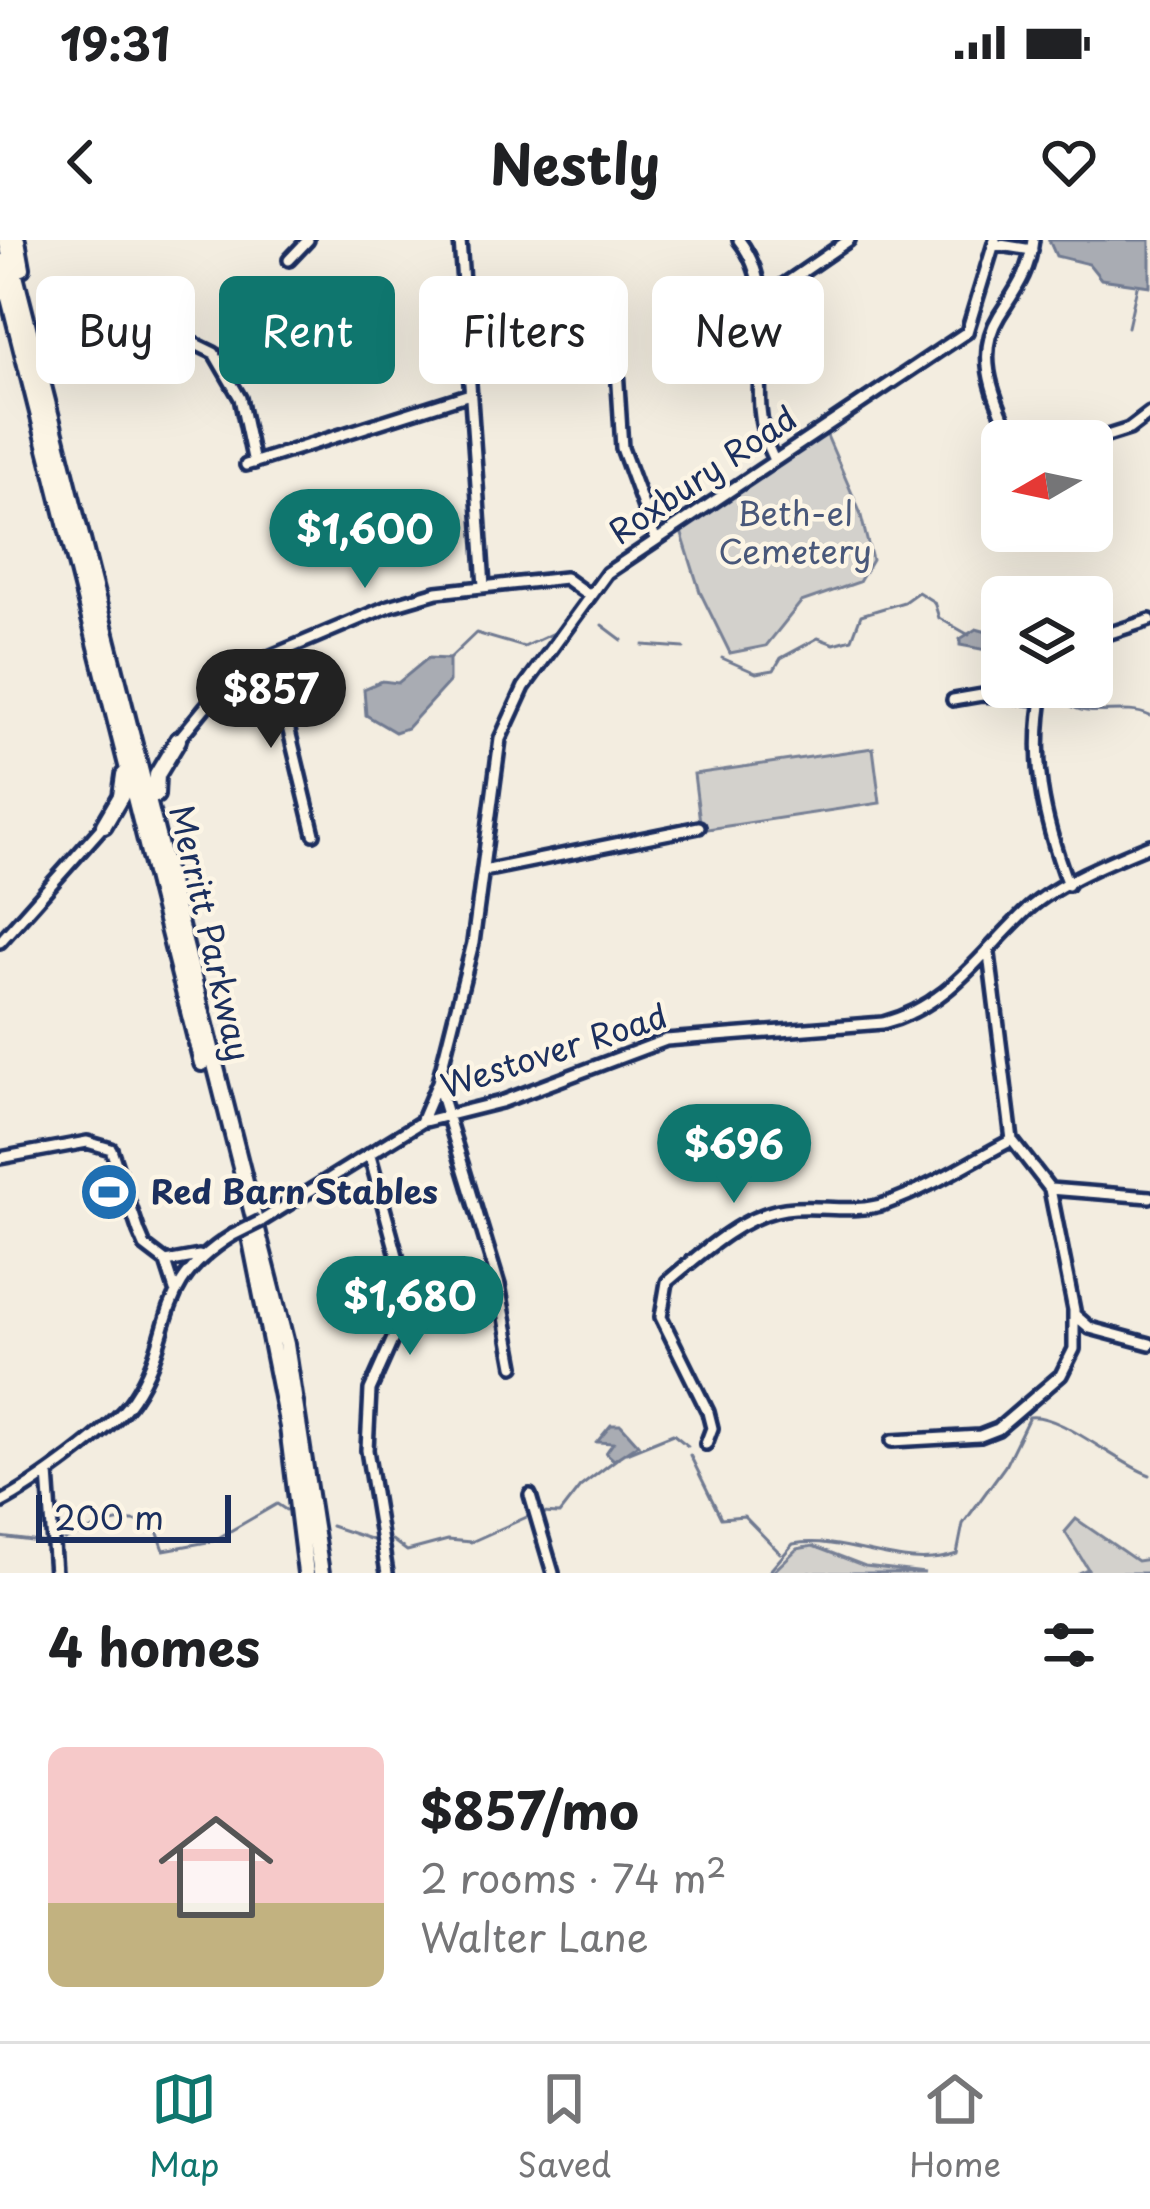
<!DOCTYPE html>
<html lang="en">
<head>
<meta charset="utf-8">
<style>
  :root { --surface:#fff; --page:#f2f2f2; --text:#202124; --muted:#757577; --line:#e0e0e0; --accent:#0f766e }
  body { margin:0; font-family:"Playpen Sans",sans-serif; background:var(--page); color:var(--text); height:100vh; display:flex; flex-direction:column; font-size:45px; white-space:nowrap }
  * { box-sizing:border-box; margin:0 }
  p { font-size:39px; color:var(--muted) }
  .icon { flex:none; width:66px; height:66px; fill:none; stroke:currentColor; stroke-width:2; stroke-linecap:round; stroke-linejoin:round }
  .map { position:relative; height:1333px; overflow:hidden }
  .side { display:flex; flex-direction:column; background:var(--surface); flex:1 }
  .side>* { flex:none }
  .top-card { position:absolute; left:36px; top:36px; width:1080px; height:108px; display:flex; gap:24px }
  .needle { width:78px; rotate:261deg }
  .tools { position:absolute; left:981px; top:180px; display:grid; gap:24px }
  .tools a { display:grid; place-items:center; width:132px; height:132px; border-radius:18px; background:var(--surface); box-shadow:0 12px 48px #0002; font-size:60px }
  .scale { position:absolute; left:36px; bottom:30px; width:195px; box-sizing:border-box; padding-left:12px; border:6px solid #1b2f5e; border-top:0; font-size:33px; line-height:42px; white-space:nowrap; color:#1b2f5e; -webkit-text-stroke:9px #fcf5e5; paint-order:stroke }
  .price { position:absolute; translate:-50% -102px; padding:0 27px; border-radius:42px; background:var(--accent); color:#fff; font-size:39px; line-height:78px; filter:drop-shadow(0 3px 6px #0008) }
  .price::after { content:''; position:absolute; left:50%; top:72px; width:36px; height:27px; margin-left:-18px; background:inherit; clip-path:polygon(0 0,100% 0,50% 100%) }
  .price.active { background:#222; color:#fff }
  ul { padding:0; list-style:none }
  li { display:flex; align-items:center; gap:36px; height:300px; padding:0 48px }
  li span { display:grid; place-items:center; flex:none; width:336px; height:240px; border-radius:18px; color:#555 }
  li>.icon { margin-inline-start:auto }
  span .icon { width:144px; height:144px; fill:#fffc; stroke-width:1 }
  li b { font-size:51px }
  h2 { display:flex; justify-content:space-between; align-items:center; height:144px; padding:0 48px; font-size:51px }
  .tag { padding:0 42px; border-radius:18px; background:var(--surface); box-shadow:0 12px 48px #0002; font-size:42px; line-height:108px }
  .tag.active { background:var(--accent); color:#fff }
  .status { display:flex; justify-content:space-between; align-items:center; height:84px; padding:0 60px; background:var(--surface); direction:ltr }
  .status svg { height:33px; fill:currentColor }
  header { display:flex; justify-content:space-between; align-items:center; height:156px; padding:0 48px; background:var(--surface); font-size:54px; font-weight:700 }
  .tabs { display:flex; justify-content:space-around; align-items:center; height:168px; border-top:3px solid var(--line); background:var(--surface); font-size:33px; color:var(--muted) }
  .tabs a { display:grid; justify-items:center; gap:6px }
  .tabs .active { color:var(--accent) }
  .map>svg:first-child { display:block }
  .green { fill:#d3d1cc; stroke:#778095; stroke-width:3 }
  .water { fill:#a9acb3; stroke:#707a91; stroke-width:3 }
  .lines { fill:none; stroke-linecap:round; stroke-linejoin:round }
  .stream { stroke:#707a91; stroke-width:3 }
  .minor-casing { stroke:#1b2f5e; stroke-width:18 }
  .highway-casing { stroke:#1b2f5e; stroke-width:22 }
  .minor { stroke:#fcf5e5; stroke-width:9 }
  .highway { stroke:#fcf5e5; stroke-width:14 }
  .minor-bridge-casing { stroke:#1b2f5e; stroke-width:18; stroke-linecap:butt }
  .minor-bridge { stroke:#fcf5e5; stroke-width:9 }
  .labels { text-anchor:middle; stroke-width:9; stroke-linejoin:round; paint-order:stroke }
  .street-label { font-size:33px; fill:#1b2f5e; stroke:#fcf5e5 }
  .park-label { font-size:33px; fill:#49587a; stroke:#fcf5e5 }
  .poi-label { font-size:33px; font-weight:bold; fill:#1b2f5e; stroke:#fcf5e5; text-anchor:start }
</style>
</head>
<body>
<div class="status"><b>19:31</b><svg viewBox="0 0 49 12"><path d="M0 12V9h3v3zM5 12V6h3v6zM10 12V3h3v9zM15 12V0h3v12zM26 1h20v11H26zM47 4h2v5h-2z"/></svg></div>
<header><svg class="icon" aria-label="back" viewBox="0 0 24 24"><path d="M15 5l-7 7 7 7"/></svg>Nestly<svg class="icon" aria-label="heart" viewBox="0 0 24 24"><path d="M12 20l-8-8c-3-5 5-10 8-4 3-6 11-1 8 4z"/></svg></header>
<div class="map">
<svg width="1150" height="1333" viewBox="0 0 1150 1333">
  <rect width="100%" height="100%" fill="#f3ede0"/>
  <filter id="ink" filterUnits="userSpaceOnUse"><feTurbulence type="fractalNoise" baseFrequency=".00833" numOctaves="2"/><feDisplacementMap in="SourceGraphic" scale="24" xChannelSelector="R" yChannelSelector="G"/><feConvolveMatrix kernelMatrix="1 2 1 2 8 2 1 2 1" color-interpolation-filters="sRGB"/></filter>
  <g filter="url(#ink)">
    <!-- green -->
    <path class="green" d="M825,191L860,272L872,320L859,342L801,362L766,406L730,413L700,352L680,288Z
      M873,508L880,563L701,590L694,534Z
      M1076,1279L1137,1321L1150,1319V1333H1078L1088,1329L1065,1292Z
      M813,1306L865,1326L925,1333H772L797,1309Z"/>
    <!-- water -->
    <path class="water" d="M1049,0H1150V46L1101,39L1089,24L1056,16Z
      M976,389L1002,396V413L960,405V399Z
      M428,418L449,419V442L407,488L395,492L366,475L364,449L382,441L398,443Z
      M611,1185H621L638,1204L614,1220L606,1213L613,1203L597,1202Z"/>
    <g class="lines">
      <!-- stream -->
      <path class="stream" d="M1128,87L1137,47
        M602,385L622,400
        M643,405L684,408
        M722,418L756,433L774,430L781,418L818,398L834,404L852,399L861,375L904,362L918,352L934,362L939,378L969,395
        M449,419L476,393L524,407L554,393
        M1067,463C1089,481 1123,463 1150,476
        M626,1213L673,1194L688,1206
        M690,1215L721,1278L744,1276L780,1313
        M542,1273L559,1274L580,1247L618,1218
        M331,1286L376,1301
        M0,1297L48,1303
        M64,1300C95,1290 125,1270 156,1288L164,1310L213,1301L277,1264L286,1270
        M392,1300L407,1311L448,1300L471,1302L529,1276
        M768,1333L793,1304C849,1295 901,1333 957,1314L963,1284L1005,1226L1029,1177C1059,1172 1116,1223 1150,1235"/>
      <!-- minor casing -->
      <g class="minor-casing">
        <path id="minor" d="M460,0L484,346
          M739,0C787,61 738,150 773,218
          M994,4L1032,10
          M289,20L308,0
          M760,61L849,0
          M164,79L167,63L157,58L154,70L177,95L214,113L240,158L254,223
          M615,97L622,208L655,298
          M1013,201C997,161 973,118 999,76C1016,49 1029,33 1033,0
          M1091,201L1129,189L1150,173
          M246,225L470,154
          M1092,399L1150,380
          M271,416L314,594
          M1044,447C1030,519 1043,578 1068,645
          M953,460L982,455L1042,459
          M178,500L220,449L271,416L389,366L437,352L565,338L590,356
          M483,631L699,587
          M0,702L104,585
          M439,848L499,1045L514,1126
          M421,882L438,842L473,703L500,499L524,447L607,333L967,92L995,0
          M370,916L405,1045L403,1076L370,1150L367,1210L387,1333
          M0,918L87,902L111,909L139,992L145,1006L166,1022L175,1050
          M1050,949L1150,957
          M261,981L421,882L501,862L666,800L883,783C949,766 980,714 1027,670C1059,642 1111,621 1150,605
          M166,1022L199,1016
          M1075,1075L1090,1088L1150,1104
          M892,1201L980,1196L998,1189L1061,1135L1074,1109V1070L1050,949L1012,900L989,714
          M706,1204L712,1188L708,1172L661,1077L667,1042C699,1015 742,975 785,969C819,964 853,975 887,963C930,948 971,921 1012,900
          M48,1233L55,1333
          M530,1255L553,1333
          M0,1263C33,1246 113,1189 133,1159C178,1092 149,1047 233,995"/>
      </g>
      <!-- highway casing -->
      <g class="highway-casing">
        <path id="highway" d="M6,0L286,1104L321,1333
          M17,0L22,28
          M0,22L202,823
          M156,555L157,535L178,500
          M104,585L121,556L124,535
          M251,1001L288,1187L306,1333"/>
      </g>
      <!-- minor -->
      <use href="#minor" class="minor"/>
      <!-- highway -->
      <use href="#highway" class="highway"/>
      <!-- minor-bridge casing -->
      <g class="minor-bridge-casing">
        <path id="minor-bridge" d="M233,995L261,981"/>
      </g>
      <!-- minor-bridge -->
      <use href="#minor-bridge" class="minor-bridge"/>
    </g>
  </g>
  <!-- icons -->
  <defs>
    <g id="stadium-disc" transform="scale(3)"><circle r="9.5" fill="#1f6fb2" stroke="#fcf5e5"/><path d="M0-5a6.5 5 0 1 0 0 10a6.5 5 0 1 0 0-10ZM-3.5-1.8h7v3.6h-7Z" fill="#fff"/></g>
  </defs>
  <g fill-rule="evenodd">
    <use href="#stadium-disc" x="109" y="952"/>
  </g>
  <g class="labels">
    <!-- street labels -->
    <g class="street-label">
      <text transform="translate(703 235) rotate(-34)" y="12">Roxbury Road</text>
      <text transform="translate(210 693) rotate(77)" y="12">Merritt Parkway</text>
      <text transform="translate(554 811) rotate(-18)" y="12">Westover Road</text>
    </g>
    <!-- park labels -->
    <g class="park-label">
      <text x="795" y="286">Beth-el<tspan x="795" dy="38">Cemetery</tspan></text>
    </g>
    <!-- poi labels -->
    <g class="poi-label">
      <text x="151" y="964">Red Barn Stables</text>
    </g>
  </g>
</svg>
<div class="tools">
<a><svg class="needle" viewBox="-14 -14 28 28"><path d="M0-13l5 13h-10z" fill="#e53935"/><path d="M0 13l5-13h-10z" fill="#757577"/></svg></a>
<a><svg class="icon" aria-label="layers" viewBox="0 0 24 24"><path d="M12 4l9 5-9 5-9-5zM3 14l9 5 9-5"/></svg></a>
</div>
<div class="scale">200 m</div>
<b class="price" style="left:365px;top:351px">$1,600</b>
<b class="price active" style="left:271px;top:511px">$857</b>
<b class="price" style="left:734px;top:966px">$696</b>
<b class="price" style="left:410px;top:1118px">$1,680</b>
<div class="top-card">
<a class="tag">Buy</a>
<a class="tag active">Rent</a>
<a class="tag">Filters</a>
<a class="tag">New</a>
</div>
</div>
<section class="side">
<h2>4 homes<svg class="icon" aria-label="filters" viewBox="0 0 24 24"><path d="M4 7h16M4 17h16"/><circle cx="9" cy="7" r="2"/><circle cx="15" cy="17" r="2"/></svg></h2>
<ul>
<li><span style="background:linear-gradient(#f6c9c9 65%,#c2b280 0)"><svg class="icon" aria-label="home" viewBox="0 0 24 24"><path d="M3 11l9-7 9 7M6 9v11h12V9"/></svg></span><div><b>$857/mo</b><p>2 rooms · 74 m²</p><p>Walter Lane</p></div></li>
</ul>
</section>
<nav class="tabs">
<a class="active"><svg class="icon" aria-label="map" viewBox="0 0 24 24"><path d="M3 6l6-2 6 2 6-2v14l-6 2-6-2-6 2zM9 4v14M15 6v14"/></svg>Map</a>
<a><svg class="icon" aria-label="saved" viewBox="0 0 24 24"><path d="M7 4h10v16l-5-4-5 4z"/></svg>Saved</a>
<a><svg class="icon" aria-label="home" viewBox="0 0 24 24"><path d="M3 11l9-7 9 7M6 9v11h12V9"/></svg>Home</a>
</nav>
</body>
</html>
